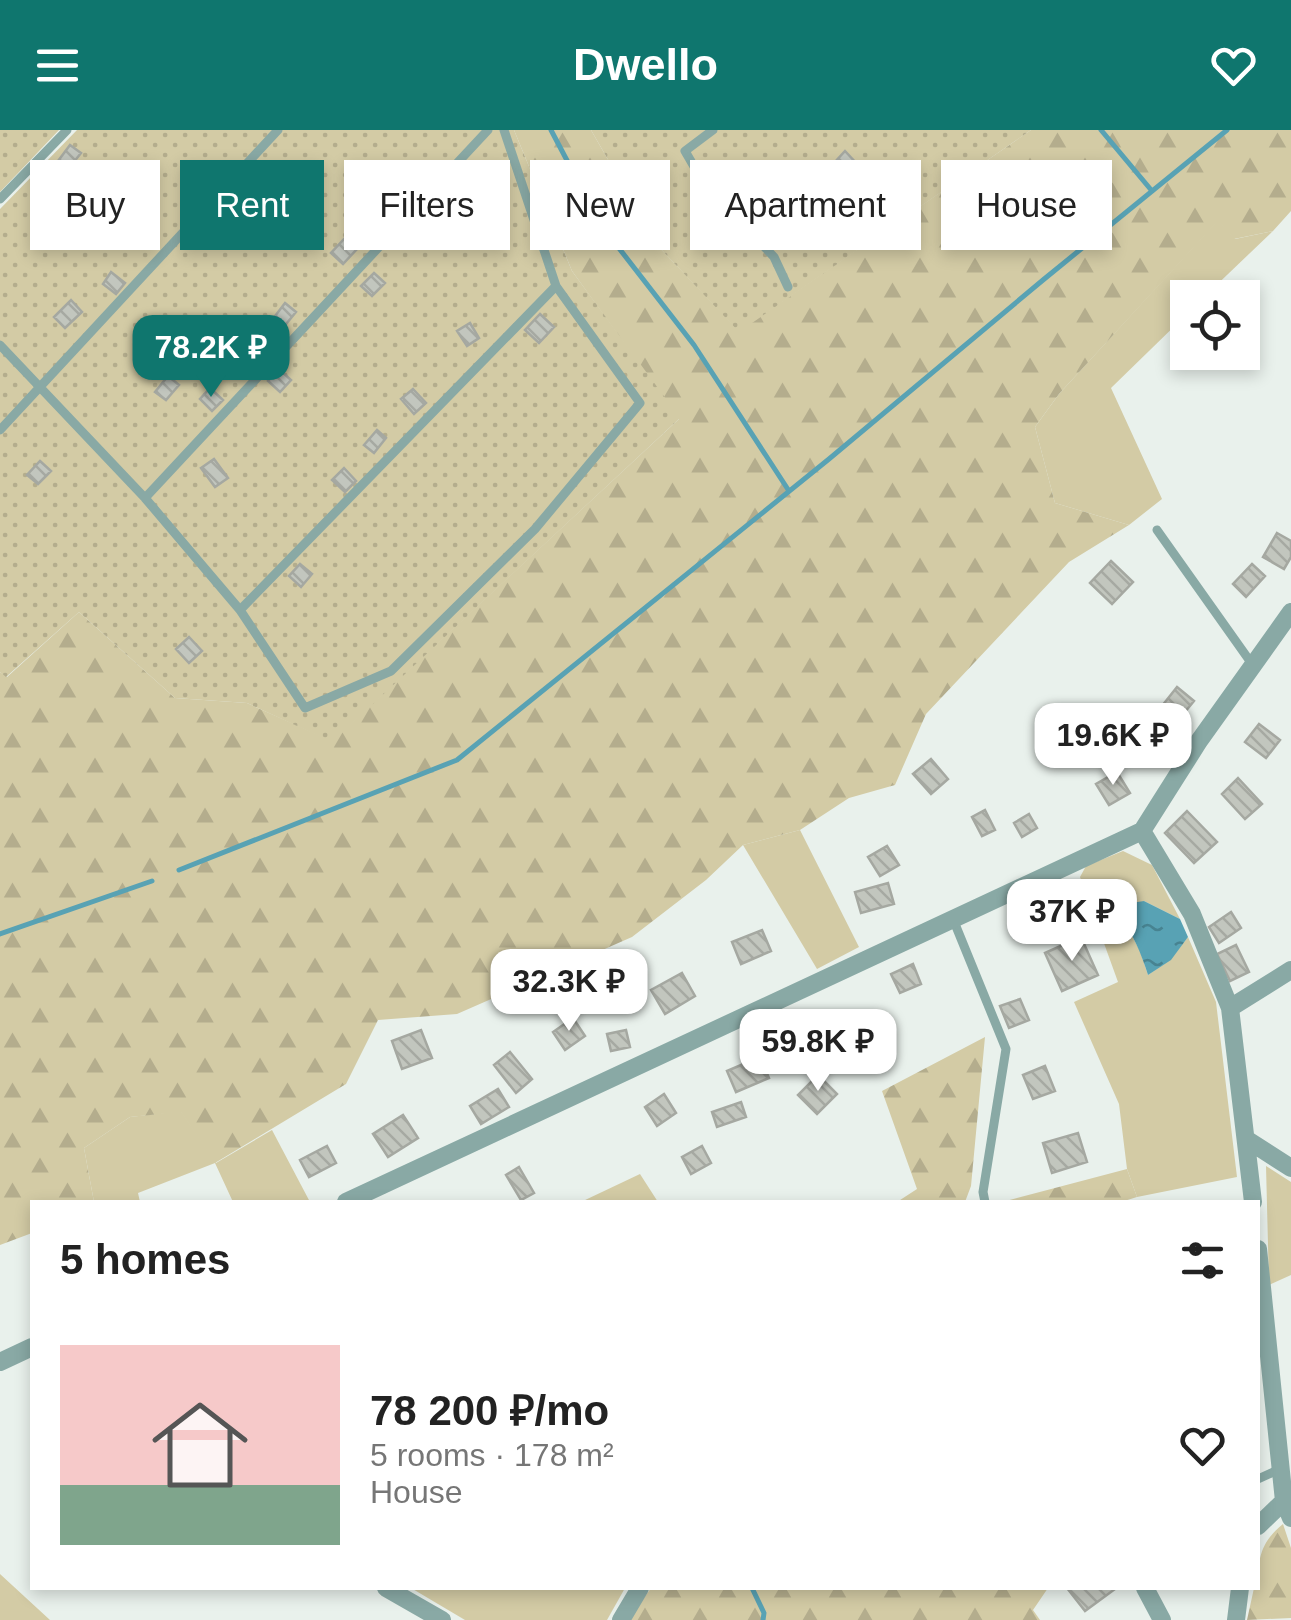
<!DOCTYPE html>
<html lang="en">
<head>
<meta charset="utf-8">
<style>
  :root { --surface:#fff; --page:#f2f2f2; --text:#222; --muted:#767676; --line:#e0e0e0; --accent:#0f766e }
  body { margin:0; font-family:Arial,sans-serif; background:var(--page); color:var(--text); height:100vh; display:flex; flex-direction:column; font-size:38px; white-space:nowrap }
  * { box-sizing:border-box; margin:0 }
  p { font-size:32px; color:var(--muted) }
  .icon { flex:none; width:55px; height:55px; fill:none; stroke:currentColor; stroke-width:2; stroke-linecap:round; stroke-linejoin:round }
  .map { position:relative; flex:1; overflow:hidden }
  .details { position:absolute; left:30px; top:1070px; width:1230px; height:390px; display:flex; flex-direction:column; background:var(--surface); border-radius:0px; box-shadow:0 5px 15px #0003 }
  .details>* { flex:none }
  .banner { position:absolute; left:30px; top:30px; width:1232px; height:90px; display:flex; gap:20px }
  .buttons { position:absolute; left:1170px; top:150px; display:grid; gap:20px }
  .buttons a { display:grid; place-items:center; width:90px; height:90px; border-radius:0px; background:var(--surface); box-shadow:0 5px 15px #0003; font-size:50px }
  .price { position:absolute; translate:-50% -85px; padding:0 22px; border-radius:20px; background:#fff; color:#222; font-size:32px; line-height:65px; filter:drop-shadow(0 2px 5px #0008) }
  .price::after { content:''; position:absolute; left:50%; top:60px; width:30px; height:22px; margin-left:-15px; background:inherit; clip-path:polygon(0 0,100% 0,50% 100%) }
  .price.selected { background:var(--accent); color:#fff }
  ul { padding:0; list-style:none }
  li { display:flex; align-items:center; gap:30px; height:250px; padding:0 30px }
  li+li { border-top:2px solid var(--line) }
  li span { display:grid; place-items:center; flex:none; width:280px; height:200px; border-radius:0px; color:#555 }
  li>.icon { margin-inline-start:auto }
  span .icon { width:120px; height:120px; fill:#fffc; stroke-width:1 }
  li b { font-size:42px }
  h2 { display:flex; justify-content:space-between; align-items:center; height:120px; padding:0 30px; font-size:42px }
  .pill { padding:0 35px; border-radius:0px; background:var(--surface); box-shadow:0 5px 15px #0003; font-size:35px; line-height:90px }
  .pill.selected { background:var(--accent); color:#fff }
  header { display:flex; justify-content:space-between; align-items:center; height:130px; padding:0 30px; background:var(--accent); color:#fff; font-size:45px; font-weight:700 }
  .map>svg:first-child { display:block }
  .grass { fill:#d3cba5 }
  .forest { fill:url(#forest-firs) }
  .garden { fill:url(#garden-dots) }
  .water { fill:url(#water-ripples) }
  .lines { fill:none; stroke-linecap:round; stroke-linejoin:round }
  .stream { stroke:#58a2b4; stroke-width:5 }
  .building { fill:url(#building-back-hatch); stroke:#a5a8a1; stroke-width:2.5 }
  .lane { stroke:#89a9a5; stroke-width:9 }
  .street { stroke:#89a9a5; stroke-width:18 }
</style>
</head>
<body>
<header><svg class="icon" aria-label="menu" viewBox="0 0 24 24"><path d="M4 6h16M4 12h16M4 18h16"/></svg>Dwello<svg class="icon" aria-label="heart" viewBox="0 0 24 24"><path d="M12 20l-8-8c-3-5 5-10 8-4 3-6 11-1 8 4z"/></svg></header>
<div class="map">
<svg width="1291" height="1490" viewBox="0 0 1291 1490">
  <defs>
    <pattern id="forest-firs" width="22" height="20" patternUnits="userSpaceOnUse" patternTransform="scale(2.5)"><rect width="22" height="20" fill="#d3cba5"/><path d="M5 1l3.5 6h-7zM16 11l3.5 6h-7z" fill="#b4ad8d"/></pattern>
    <pattern id="garden-dots" width="8" height="8" patternUnits="userSpaceOnUse" patternTransform="scale(2.5)"><rect width="8" height="8" fill="#d3cba5"/><path d="M2 2h.1M6 6h.1" fill="none" stroke="#b4ad8d" stroke-width="1.8" stroke-linecap="round"/></pattern>
    <pattern id="water-ripples" width="26" height="14" patternUnits="userSpaceOnUse" patternTransform="scale(2.5)"><rect width="26" height="14" fill="#58a2b4"/><path d="M2 4q2-2 4 0t4 0M15 11q2-2 4 0t4 0" fill="none" stroke="#478391"/></pattern>
    <pattern id="building-back-hatch" width="6" height="6" patternUnits="userSpaceOnUse" patternTransform="scale(2.5)"><rect width="6" height="6" fill="#c2c6be"/><path d="M-1 5l2 2M0 0l6 6M5-1l2 2" fill="none" stroke="#a6a9a2"/></pattern>
  </defs>
  <rect width="100%" height="100%" fill="#e9f1ec"/>
  <!-- grass -->
  <path class="grass" d="M1218,90L1235,109L1273,101L1204,167L1188,168L1187,184L1111,258L1162,369L1129,395L1055,373L1035,297L1059,264Z
    M800,700L859,817L817,839L743,715Z
    M1123,721L1152,735L1180,789L1144,771L1127,796L1140,821L1148,845L1170,830L1188,807L1216,872L1237,1047L1137,1067L1127,1039L1119,974L1074,872L1118,852L1080,747L1086,736Z
    M181,981L216,1033L272,1000L310,1072H233L215,1033L138,1063L140,1072H94L84,1018L130,987Z
    M1266,1036L1291,1052V1145L1269,1155Z
    M640,1044L658,1072H583V1071Z
    M0,1444L50,1490H0Z
    M411,1458H625L607,1490H465Z"/>
  <!-- forest -->
  <path class="forest" d="M514,0H591L657,115L739,201L1031,0H1291V81L1273,101L1234,109L1218,91L1059,264L1035,297L1055,373L1129,395L1069,432L926,584L895,655L849,668L800,700L743,715L706,750L632,807L457,884L378,890L346,954L215,1033L181,982L130,987L84,1018L94,1072H32V1103L0,1115V542L7,547L79,482L175,568L247,573L332,611L679,289L572,141Z
    M985,907L971,1056L965,1072H897L917,1059L882,961Z
    M1127,1039L1137,1067L1121,1072H1002Z
    M1283,1394L1291,1418V1488L1247,1490L1254,1458H1258C1258,1428 1260,1413 1283,1394Z
    M651,1458H1048L1033,1480L1040,1490H628Z"/>
  <!-- garden -->
  <path class="garden" d="M0,0H59L0,62Z
    M77,0H514L572,141L680,288L332,612L247,573L175,568L79,482L6,547L0,542V79Z
    M591,0H1031L739,202L657,115Z"/>
  <!-- water -->
  <path class="water" d="M1144,771L1180,789L1188,807L1171,830L1148,845C1141,823 1133,803 1118,785L1125,774Z"/>
  <g class="lines">
    <!-- stream -->
    <path class="stream" d="M551,0L601,95L694,215L789,361
      M1101,0L1152,61
      M179,740L457,630L829,329L1043,150L1227,0
      M0,804L152,751
      M752,1458L764,1483L763,1490"/>
  </g>
  <!-- building -->
  <path class="building" d="M70,15L81,23L65,43L55,35Z
    M845,21L857,34L847,44L835,32Z
    M404,44L417,55L406,67L394,56Z
    M240,68L251,79L235,94L224,83Z
    M373,78L387,91L375,103L362,90Z
    M345,108L357,119L343,134L331,123Z
    M111,142L125,153L116,164L103,154Z
    M374,143L385,153L372,166L361,156Z
    M71,170L82,182L65,198L54,187Z
    M285,173L296,182L282,199L272,190Z
    M540,184L554,197L539,213L525,200Z
    M470,193L479,208L467,216L457,201Z
    M279,239L291,250L280,262L268,251Z
    M168,246L179,255L166,270L155,262Z
    M210,258L223,270L212,281L200,269Z
    M413,259L426,273L414,284L401,269Z
    M377,300L386,308L374,323L364,315Z
    M214,329L228,348L215,357L201,338Z
    M40,331L51,341L38,354L27,345Z
    M344,338L356,351L345,362L332,350Z
    M1277,403L1291,411V427L1284,439L1263,427Z
    M1111,431L1133,452L1112,474L1090,453Z
    M300,434L312,444L301,457L289,446Z
    M1252,434L1265,446L1246,467L1233,454Z
    M189,507L202,521L189,533L176,519Z
    M1177,557L1194,571L1175,594L1158,581Z
    M1259,594L1280,610L1266,628L1245,612Z
    M931,629L948,649L931,664L913,644Z
    M1117,642L1130,663L1109,675L1096,654Z
    M1238,648L1262,674L1245,689L1222,664Z
    M985,680L995,700L982,706L972,687Z
    M1187,681L1217,712L1194,733L1165,703Z
    M1029,684L1037,698L1022,707L1014,693Z
    M887,716L899,735L880,746L868,727Z
    M888,753L894,774L861,783L855,762Z
    M1231,782L1241,798L1219,813L1209,797Z
    M762,800L771,821L741,834L732,812Z
    M1081,807L1098,845L1062,861L1045,823Z
    M1236,815L1249,842L1230,851L1217,824Z
    M913,834L921,854L900,863L891,844Z
    M682,843L695,866L665,884L651,860Z
    M1020,869L1029,890L1009,898L1000,876Z
    M573,888L585,906L565,920L553,902Z
    M822,894L834,919L797,937L785,912Z
    M421,900L432,928L402,939L392,911Z
    M626,900L630,917L611,921L607,904Z
    M510,922L532,949L516,963L494,935Z
    M760,927L769,948L736,962L727,941Z
    M1045,936L1055,961L1033,969L1023,945Z
    M818,945L837,964L817,984L798,965Z
    M498,959L509,977L481,994L470,976Z
    M664,964L676,983L657,996L645,977Z
    M741,972L746,987L717,997L712,982Z
    M403,985L418,1008L388,1027L373,1004Z
    M1078,1003L1087,1032L1052,1043L1043,1013Z
    M327,1016L336,1033L309,1047L300,1030Z
    M702,1016L711,1033L691,1044L682,1027Z
    M519,1037L534,1063L521,1070L506,1045Z
    M1067,1458H1113L1115,1459L1085,1481Z"/>
  <g class="lines">
    <!-- lane -->
    <path class="lane" d="M504,0L556,156
      M713,0L685,21L703,52L774,127L788,157
      M0,69L67,0
      M0,215L145,368L240,480L305,578L391,541L535,399L640,273L556,156L240,480
      M0,300L278,0
      M145,368L488,0
      M1157,400L1252,534
      M953,789L1006,919L983,1062L985,1072
      M1258,1349L1280,1339"/>
    <!-- street -->
    <path class="street" d="M1230,878L1291,840
      M1246,1009L1291,1038
      M346,1072L1142,701
      M1253,1072L1230,878L1192,784L1142,701L1199,611L1291,482
      M1258,1119L1284,1371L1291,1388
      M0,1232L32,1217
      M1258,1396L1284,1371
      M386,1458L442,1490
      M1145,1458L1162,1490
      M621,1490L640,1458
      M1236,1490L1240,1458"/>
  </g>
</svg>
<div class="buttons">
<a><svg class="icon" aria-label="locate" viewBox="0 0 24 24"><circle cx="12" cy="12" r="6"/><path d="M12 2v4M12 18v4M2 12h4M18 12h4"/></svg></a>
</div>
<b class="price selected" style="left:211px;top:270px">78.2K ₽</b>
<b class="price" style="left:1113px;top:658px">19.6K ₽</b>
<b class="price" style="left:1072px;top:834px">37K ₽</b>
<b class="price" style="left:569px;top:904px">32.3K ₽</b>
<b class="price" style="left:818px;top:964px">59.8K ₽</b>
<div class="banner">
<a class="pill">Buy</a>
<a class="pill selected">Rent</a>
<a class="pill">Filters</a>
<a class="pill">New</a>
<a class="pill">Apartment</a>
<a class="pill">House</a>
</div>
<section class="details">
<h2>5 homes<svg class="icon" aria-label="filters" viewBox="0 0 24 24"><path d="M4 7h16M4 17h16"/><circle cx="9" cy="7" r="2"/><circle cx="15" cy="17" r="2"/></svg></h2>
<ul>
<li><span style="background:linear-gradient(#f6c9c9 70%,#7fa58c 0)"><svg class="icon" aria-label="home" viewBox="0 0 24 24"><path d="M3 11l9-7 9 7M6 9v11h12V9"/></svg></span><div><b>78 200 ₽/mo</b><p>5 rooms · 178 m²</p><p>House</p></div><svg class="icon" aria-label="heart" viewBox="0 0 24 24"><path d="M12 20l-8-8c-3-5 5-10 8-4 3-6 11-1 8 4z"/></svg></li>
</ul>
</section>
</div>
</body>
</html>
